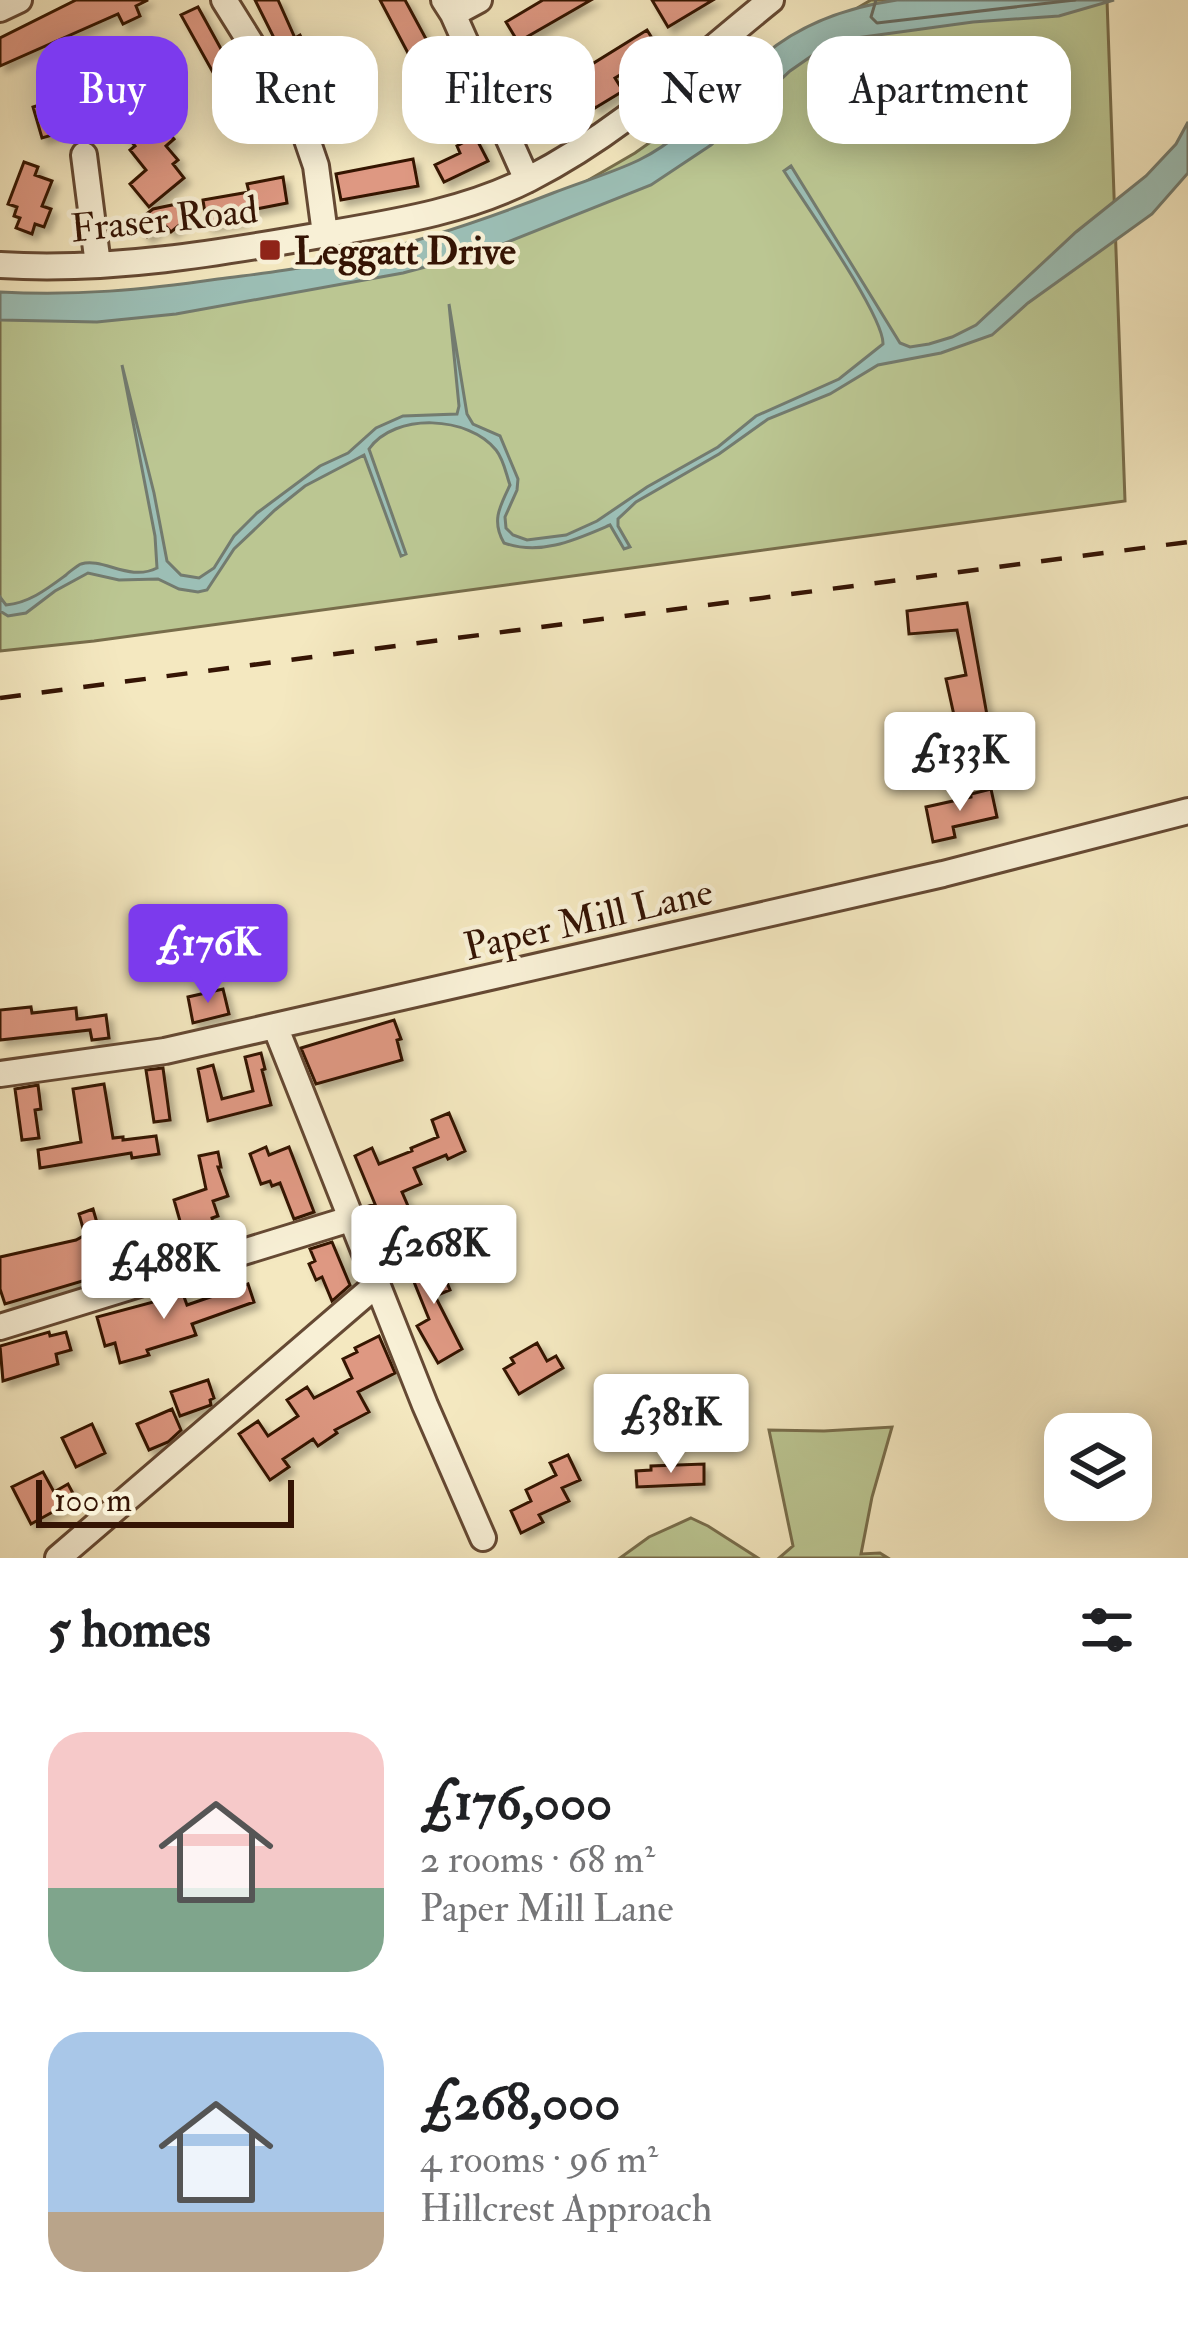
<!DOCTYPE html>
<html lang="en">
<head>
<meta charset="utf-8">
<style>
  :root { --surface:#fff; --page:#f6f6f6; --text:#202124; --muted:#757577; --accent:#7c3aed }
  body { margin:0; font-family:"IM FELL Double Pica",serif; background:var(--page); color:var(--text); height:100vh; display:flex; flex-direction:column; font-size:45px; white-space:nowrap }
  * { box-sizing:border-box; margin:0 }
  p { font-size:39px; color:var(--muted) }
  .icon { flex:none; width:66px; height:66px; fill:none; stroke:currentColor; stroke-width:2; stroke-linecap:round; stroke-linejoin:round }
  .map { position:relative; height:1558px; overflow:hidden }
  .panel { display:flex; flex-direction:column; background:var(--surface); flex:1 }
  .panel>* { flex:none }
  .banner { position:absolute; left:36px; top:36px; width:1116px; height:108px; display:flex; gap:24px }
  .tools { position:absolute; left:1044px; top:1413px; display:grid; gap:24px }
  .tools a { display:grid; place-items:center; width:108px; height:108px; border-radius:24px; background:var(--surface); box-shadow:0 6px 30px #0003; font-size:60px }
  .scale { position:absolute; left:36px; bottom:30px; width:258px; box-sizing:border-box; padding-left:12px; border:6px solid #351404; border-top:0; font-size:33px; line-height:42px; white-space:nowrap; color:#351404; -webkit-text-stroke:9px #f8f0d6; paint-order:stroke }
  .price { position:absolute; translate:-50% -102px; padding:0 27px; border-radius:12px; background:#fff; color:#222; font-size:39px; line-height:78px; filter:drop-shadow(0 3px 6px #0008) }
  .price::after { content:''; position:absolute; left:50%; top:72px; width:36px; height:27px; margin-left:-18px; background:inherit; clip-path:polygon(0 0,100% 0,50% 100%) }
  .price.current { background:var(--accent); color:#fff }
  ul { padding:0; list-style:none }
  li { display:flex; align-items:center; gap:36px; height:300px; padding:0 48px }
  li span { display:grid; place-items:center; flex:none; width:336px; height:240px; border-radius:36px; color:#555 }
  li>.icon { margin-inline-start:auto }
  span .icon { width:144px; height:144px; fill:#fffc; stroke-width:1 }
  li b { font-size:51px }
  h2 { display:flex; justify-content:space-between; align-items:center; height:144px; padding:0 48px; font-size:51px }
  .pill { padding:0 42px; border-radius:36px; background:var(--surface); box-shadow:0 6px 30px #0003; font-size:42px; line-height:108px }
  .pill.current { background:var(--accent); color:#fff }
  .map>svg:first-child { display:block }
  .green { fill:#bbc692; stroke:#786d4b; stroke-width:3 }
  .water { fill:#9cbfb6; stroke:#737b6f; stroke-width:3 }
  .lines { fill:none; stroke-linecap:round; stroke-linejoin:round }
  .shore { stroke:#686a5d; stroke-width:3 }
  .building { fill:#de9882; stroke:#351404; stroke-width:3; filter:url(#shadow) }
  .minor-casing { stroke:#654933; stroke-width:30 }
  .minor { stroke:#f8f0d6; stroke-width:24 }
  .rail { stroke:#351404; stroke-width:4.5; stroke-dasharray:21 21; stroke-linecap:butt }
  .poi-dot { fill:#8f2418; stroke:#f8f0d6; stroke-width:4.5 }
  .labels { text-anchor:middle; stroke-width:9; stroke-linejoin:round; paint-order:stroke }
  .street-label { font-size:39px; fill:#351404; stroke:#f8f0d6 }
  .poi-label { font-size:39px; font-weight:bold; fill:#351404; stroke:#f8f0d6; text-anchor:start }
</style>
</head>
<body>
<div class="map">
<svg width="1188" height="1558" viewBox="0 0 1188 1558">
  <defs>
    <filter id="shadow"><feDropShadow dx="5.5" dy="5.5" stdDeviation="3" flood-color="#0004"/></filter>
  </defs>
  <rect width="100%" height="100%" fill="#f4e8c0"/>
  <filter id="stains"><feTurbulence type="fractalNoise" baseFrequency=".00167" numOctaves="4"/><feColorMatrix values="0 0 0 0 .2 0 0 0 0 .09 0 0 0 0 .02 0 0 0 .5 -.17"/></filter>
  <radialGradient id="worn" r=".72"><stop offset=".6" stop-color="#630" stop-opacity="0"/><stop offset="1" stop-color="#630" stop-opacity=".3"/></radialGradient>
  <!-- green -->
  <path class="green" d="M871,0H1107L1125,501L94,641L0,651V302L194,296L506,228L635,153L755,68Z
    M892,1427L872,1497L861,1554L880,1553L888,1558H779L793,1546L769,1430L824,1431Z
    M691,1518L708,1526L758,1558H620L649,1537Z"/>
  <!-- water -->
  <path class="water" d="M897,0H1114L1059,16L973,22L856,38L826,46L790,71L711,145L651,185L485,251L403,273L176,314L97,322L0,320V292C77,296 142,290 218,279C248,275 279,272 309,266C393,251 474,224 553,193C581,182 612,173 639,160C688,136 723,90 764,55C803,22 849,7 897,0Z
    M1188,122V173L1152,214L1028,303L992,335L941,353L878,365L830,394L768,419L719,454L636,502L618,519V526L630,547L624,549L610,525C575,540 541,556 504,543C491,521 500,506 510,485C506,474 504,460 496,450C469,416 395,412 369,449L406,554L401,556L364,455L305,486L275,510L234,549L207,590L198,592L179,589L158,579L119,580L88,573L55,591L26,613L8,616L0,611V597L6,605C29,603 47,589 66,575C66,574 80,564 81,564C103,557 129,582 157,568L155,536L122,365L154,493L167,561L181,575L199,578L214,568L234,536L257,513L320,466L348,453L376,428L403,416L457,414L459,406L449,304L467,414L473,424L500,436L518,479L517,490L505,517L506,528L513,535L527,540L566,535L597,521L647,487L718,447L756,416L839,379L883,344C884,316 803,201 784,171L791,166L900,343L910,347L929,344L952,337L976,325L1076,232L1146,176L1176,144Z"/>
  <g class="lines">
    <!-- shore -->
    <path class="shore" d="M876,0L871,17L877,23L1075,0"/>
  </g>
  <!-- building -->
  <path class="building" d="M76,0H148L136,6L140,16L123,24L118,14L0,66V38Z
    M255,0H278L295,38L300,35L338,108L322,116L282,41L277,44Z
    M380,0H405L459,100L438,110Z
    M543,0H591L518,42L506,22Z
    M652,0H713L668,27Z
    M198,7L260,120L244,128L181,15Z
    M647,30L660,51L615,78L623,91L595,108L576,78L590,69L589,66Z
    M529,77L543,98L554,91L566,109L536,128L512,87Z
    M96,79L108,119L42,138L33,107L84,91L81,83Z
    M138,98L174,139L166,146L178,160L173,164L184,178L149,207L130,184L146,170L130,150L135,146L113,119Z
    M475,136L488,161L444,182L435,165L460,153L457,146Z
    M413,159L418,186L341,200L336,174Z
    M24,162L38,167L35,175L52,181L42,206L51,209L44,227L35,224L32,234L16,228L20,218L14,216L17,207L8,204Z
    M283,177L287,203L241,212L243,220L207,226L203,200L249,192L247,184Z
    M177,204L188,218L171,232L164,224L147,237L135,223L153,209Z
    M967,603L990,732L973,736L979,761L965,765L946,679L966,675L957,630L909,634L907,611Z
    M991,789L997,817L953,827L955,837L933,842L926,807L971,797V794Z
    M223,989L229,1014L193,1023L188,997Z
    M31,1007L32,1013L76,1008L77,1019L106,1015L109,1038L92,1040L90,1030L0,1040V1010Z
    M394,1020L401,1039L397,1040L402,1060L316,1084L301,1048Z
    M261,1053L265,1069L262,1070L271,1105L208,1121L198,1069L213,1065L222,1099L253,1091L245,1057Z
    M163,1068L170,1120L154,1122L146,1070Z
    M104,1084L113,1138L123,1137V1140L156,1136L159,1154L132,1158L131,1153L40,1168L38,1150L81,1142L73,1089Z
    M38,1085L41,1109L35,1110L39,1138L22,1140L15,1089Z
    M449,1113L465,1151L448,1159L446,1155L414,1168L421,1184L402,1192L411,1213L407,1215L412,1228L400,1234L403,1241L386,1248L369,1206L375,1204L355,1156L372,1148L379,1164L412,1151L411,1148L438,1137L432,1120Z
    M266,1147L269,1155L289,1147L314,1212L294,1219L280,1183L272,1186L270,1181L261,1184L250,1154Z
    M218,1152L221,1167H218L228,1196L213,1201L218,1216L212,1218L217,1238L195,1245L193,1235L164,1244L167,1256L5,1304L0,1289V1257L76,1240L85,1235L79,1214L93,1209L104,1247L180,1221L174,1200L206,1189L199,1156Z
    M332,1242L350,1285L332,1301L322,1277L316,1280L309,1264L315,1261L310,1249Z
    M427,1251L432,1263L438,1261L450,1290L435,1296L462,1349L438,1363L417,1326L429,1319L410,1272L414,1271L408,1258Z
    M248,1284L254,1302L192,1324L196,1335L147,1350L149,1355L120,1363L115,1343L105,1346L97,1317L183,1294L187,1305Z
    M49,1332L50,1336L66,1332L71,1350L56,1354L58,1364L3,1381L0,1346Z
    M379,1336L395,1373L358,1392L369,1412L335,1430L337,1433L318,1446L313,1439L283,1459L289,1467L270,1480L239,1434L258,1421L268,1436L298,1416L287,1400L307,1387L314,1398L352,1378L343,1359L357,1352L355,1348Z
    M537,1343L547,1361L556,1356L563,1368L519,1394L504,1369L514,1363L511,1358Z
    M208,1380L214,1398L210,1400L211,1405L180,1416L171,1392Z
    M172,1409L181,1430L168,1442L149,1450L137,1424Z
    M92,1424L105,1453L76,1467L62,1438Z
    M568,1455L580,1480L562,1488L569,1501L539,1515L543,1522L521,1533L511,1511L531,1501L526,1490L556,1475L550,1463Z
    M704,1464V1484L637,1487L636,1471L651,1470V1466Z
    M43,1472L54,1492L68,1484L76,1499L31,1524L12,1487Z"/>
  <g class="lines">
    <!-- minor casing -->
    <g class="minor-casing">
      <path id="minor" d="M224,0L302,125L316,166L325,234
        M444,0L453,14L527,180
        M0,9L19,0
        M453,14L479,0
        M84,155L98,265
        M0,265C109,272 220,253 327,234C396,222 466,211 529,179C623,131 690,65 771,0
        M275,1026L425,1405L483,1538
        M0,1074L165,1051L943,874L1188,811
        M0,1327L350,1219
        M58,1558L376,1285"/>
    </g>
    <!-- minor -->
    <use href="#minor" class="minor"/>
    <!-- rail -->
    <path class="rail" d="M0,698L1188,542"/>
  </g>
  <!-- markers -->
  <rect class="poi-dot" x="258" y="238" width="24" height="24" rx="6"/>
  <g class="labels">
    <!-- street labels -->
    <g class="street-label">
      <text transform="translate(164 218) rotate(-6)" y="14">Fraser Road</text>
      <text transform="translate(588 918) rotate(-13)" y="14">Paper Mill Lane</text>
    </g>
    <!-- poi labels -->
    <g class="poi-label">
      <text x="294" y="264">Leggatt Drive</text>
    </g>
  </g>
  <rect width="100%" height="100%" filter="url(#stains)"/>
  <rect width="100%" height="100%" fill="url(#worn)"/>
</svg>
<div class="tools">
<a><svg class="icon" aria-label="layers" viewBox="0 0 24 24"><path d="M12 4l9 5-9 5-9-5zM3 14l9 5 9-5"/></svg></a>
</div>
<div class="scale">100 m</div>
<b class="price" style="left:960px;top:814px">£133K</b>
<b class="price current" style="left:208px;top:1006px">£176K</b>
<b class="price" style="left:434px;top:1307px">£268K</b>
<b class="price" style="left:164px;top:1322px">£488K</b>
<b class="price" style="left:671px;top:1476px">£381K</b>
<div class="banner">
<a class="pill current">Buy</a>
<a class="pill">Rent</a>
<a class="pill">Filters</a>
<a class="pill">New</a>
<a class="pill">Apartment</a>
</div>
</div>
<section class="panel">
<h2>5 homes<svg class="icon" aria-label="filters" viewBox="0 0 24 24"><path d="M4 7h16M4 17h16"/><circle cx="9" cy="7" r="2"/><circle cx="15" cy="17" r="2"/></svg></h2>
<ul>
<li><span style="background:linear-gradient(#f6c9c9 65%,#7fa58c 0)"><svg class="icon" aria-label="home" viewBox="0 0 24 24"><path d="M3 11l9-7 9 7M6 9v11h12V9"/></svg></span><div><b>£176,000</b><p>2 rooms · 68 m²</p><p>Paper Mill Lane</p></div></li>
<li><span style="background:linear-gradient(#a9c7e8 75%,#b9a48a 0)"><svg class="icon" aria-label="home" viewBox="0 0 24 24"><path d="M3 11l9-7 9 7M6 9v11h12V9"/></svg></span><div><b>£268,000</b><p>4 rooms · 96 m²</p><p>Hillcrest Approach</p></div></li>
</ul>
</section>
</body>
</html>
